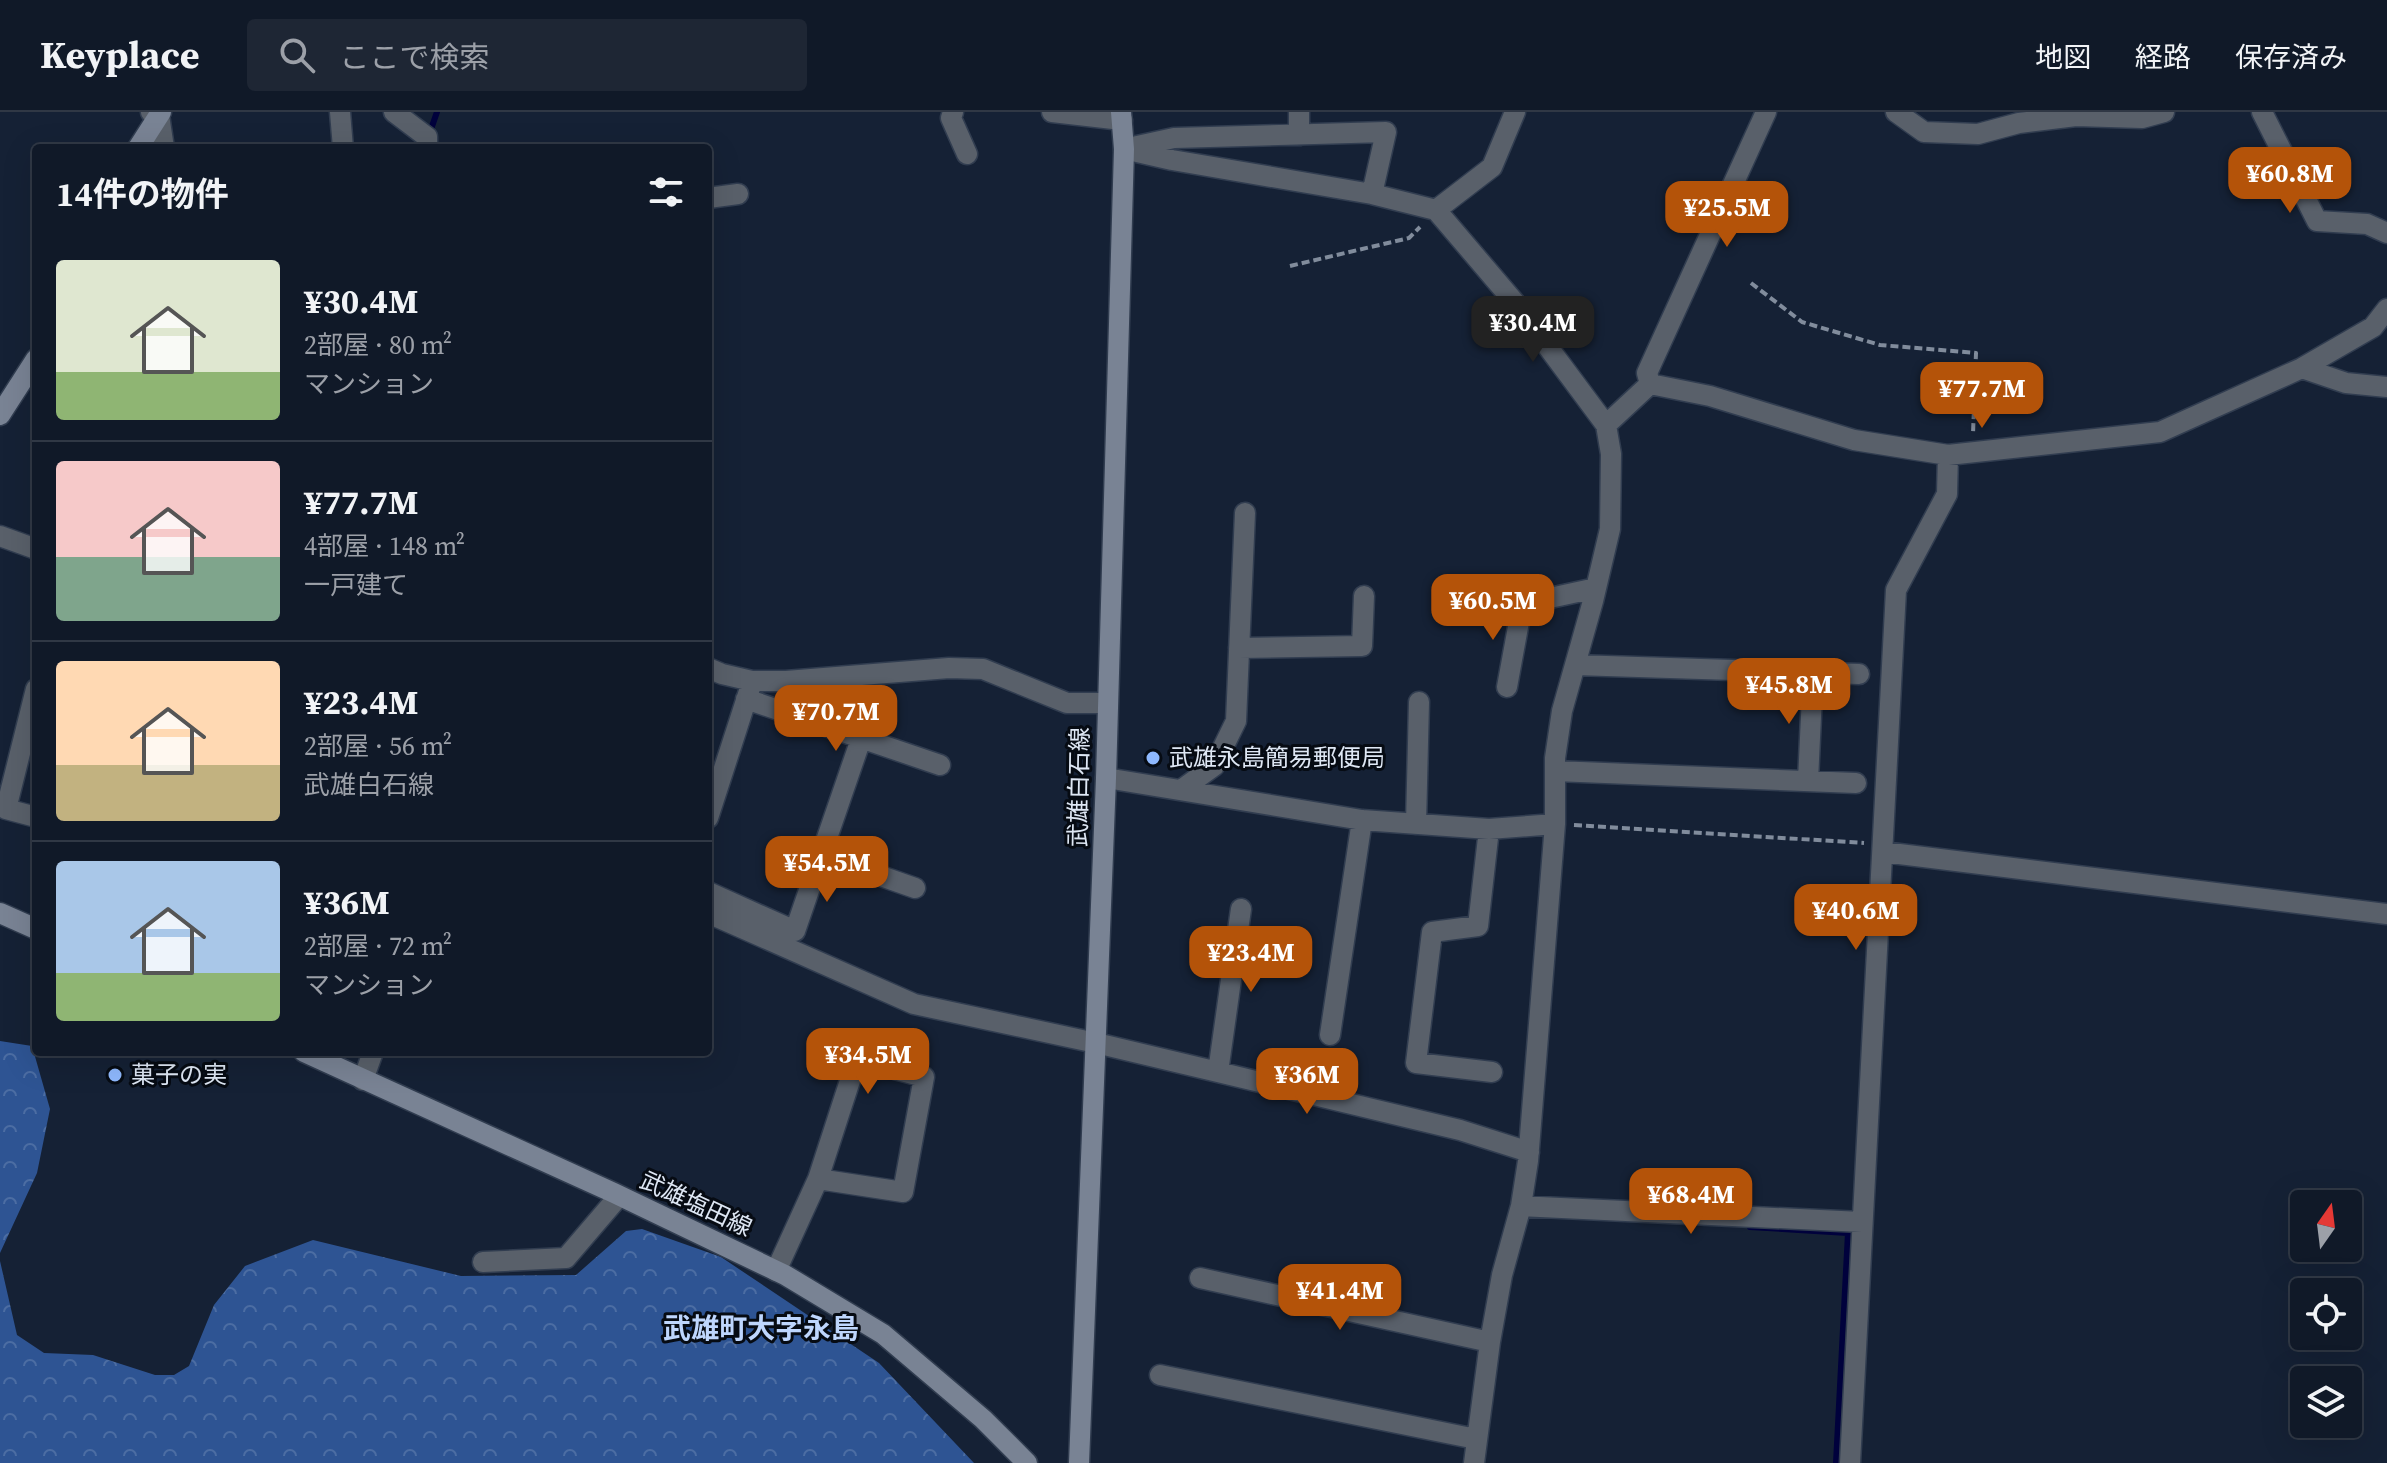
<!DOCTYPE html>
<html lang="ja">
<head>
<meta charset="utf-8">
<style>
  :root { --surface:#101928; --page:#1e2634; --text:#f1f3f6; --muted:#9ca0a8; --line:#303845; --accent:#b45309 }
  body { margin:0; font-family:"Source Serif 4","Noto Sans JP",serif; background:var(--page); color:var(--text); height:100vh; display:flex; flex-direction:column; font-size:30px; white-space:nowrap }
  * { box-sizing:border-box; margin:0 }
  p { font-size:26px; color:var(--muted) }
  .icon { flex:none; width:44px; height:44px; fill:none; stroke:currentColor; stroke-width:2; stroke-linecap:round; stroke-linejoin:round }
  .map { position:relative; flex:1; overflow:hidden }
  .details { position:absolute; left:32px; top:32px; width:680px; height:912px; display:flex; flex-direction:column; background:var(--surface); border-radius:8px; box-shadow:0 8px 32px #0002,0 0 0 2px var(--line) }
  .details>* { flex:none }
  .needle { width:52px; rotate:14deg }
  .buttons { position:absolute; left:2290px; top:1078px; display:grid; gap:16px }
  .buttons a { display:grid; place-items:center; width:72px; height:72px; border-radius:8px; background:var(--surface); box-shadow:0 8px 32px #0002,0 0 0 2px var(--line); font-size:40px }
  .price { position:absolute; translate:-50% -68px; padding:0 18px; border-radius:16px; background:var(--accent); color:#fff; font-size:26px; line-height:52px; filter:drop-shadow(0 2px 4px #0008) }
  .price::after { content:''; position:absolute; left:50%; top:48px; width:24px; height:18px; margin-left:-12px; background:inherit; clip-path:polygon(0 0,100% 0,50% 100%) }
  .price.current { background:#222; color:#fff }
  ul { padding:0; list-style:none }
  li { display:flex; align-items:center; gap:24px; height:200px; padding:0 24px }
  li+li { border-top:2px solid var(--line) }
  li span { display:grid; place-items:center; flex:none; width:224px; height:160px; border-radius:8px; color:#555 }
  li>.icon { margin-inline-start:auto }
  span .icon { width:96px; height:96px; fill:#fffc; stroke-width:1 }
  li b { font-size:34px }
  h2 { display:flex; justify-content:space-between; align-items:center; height:96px; padding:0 24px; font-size:34px }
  header { display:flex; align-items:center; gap:48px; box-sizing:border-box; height:112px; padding:0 40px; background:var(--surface); border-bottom:2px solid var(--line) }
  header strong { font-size:38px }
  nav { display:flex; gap:44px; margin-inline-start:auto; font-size:28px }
  .search { width:560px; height:72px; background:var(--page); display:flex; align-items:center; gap:20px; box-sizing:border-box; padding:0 28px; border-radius:8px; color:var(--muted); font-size:30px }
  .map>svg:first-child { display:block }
  .forest { fill:url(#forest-crowns) }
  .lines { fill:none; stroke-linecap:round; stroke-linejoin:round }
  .stream { stroke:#00013c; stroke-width:6 }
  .street-casing { stroke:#313d50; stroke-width:23 }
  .secondary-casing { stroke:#313d50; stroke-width:23 }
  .path { stroke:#818c9c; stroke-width:4; stroke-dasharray:8 4; stroke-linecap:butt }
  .street { stroke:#59606a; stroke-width:20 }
  .secondary { stroke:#798394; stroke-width:20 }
  .poi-dot { fill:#8eb8fd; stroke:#060b13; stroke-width:3 }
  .labels { text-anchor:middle; stroke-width:6; stroke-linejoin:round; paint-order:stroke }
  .poi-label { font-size:24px; fill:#dee7f4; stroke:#060b13; text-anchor:start }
  .street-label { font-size:24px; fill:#dee7f4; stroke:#060b13 }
  .quarter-label { font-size:28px; font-weight:bold; fill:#bed6fd; stroke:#060b13 }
</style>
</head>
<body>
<header>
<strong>Keyplace</strong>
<div class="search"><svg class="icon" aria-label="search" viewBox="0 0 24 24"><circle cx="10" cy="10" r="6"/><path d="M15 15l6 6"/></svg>ここで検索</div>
<nav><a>地図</a><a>経路</a><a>保存済み</a></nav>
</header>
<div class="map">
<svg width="2387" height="1351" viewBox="0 0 2387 1351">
  <defs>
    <pattern id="forest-crowns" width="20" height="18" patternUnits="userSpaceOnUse" patternTransform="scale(2)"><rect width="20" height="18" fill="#2e5493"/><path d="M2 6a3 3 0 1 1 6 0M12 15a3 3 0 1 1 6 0" fill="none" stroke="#4c6da3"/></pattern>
  </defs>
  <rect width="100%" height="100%" fill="#152135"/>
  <!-- forest -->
  <path class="forest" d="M0,929L32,934L50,997L37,1061L0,1141Z
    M642,1117L721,1145L879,1251L974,1351H0V1149L17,1223L44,1241L93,1243L155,1263H174L189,1254L214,1193L245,1154L313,1128L461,1164L576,1163L626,1119Z"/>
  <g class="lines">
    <!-- stream -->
    <path class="stream" d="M429,23L437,0
      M1750,1115L1848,1121L1836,1351"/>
    <!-- street casing -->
    <g class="street-casing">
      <path id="street" d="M151,0L159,3L164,36
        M340,0L343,36
        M394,0L427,25V36
        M953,0L951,6L967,42
        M1052,0L1122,8
        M1299,0V23
        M1896,0L1924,20L1978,22L2019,11L2076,4L2142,6L2164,0
        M2262,0L2317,109L2367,112L2387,121
        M1128,36L1174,26L1386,20L1372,82
        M1124,37L1172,48L1372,82L1436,98L1516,192L1606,313L1611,342L1610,417L1593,489L1562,599L1555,646V712L1528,1049L1521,1094L1502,1163L1490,1230L1474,1351
        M708,86L738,82
        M1436,98L1492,55L1515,0
        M2302,256L2346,271L2387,275
        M1650,272L1647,261L1766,0
        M1606,313L1650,272L1710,284L1854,328L1948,343L2160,320L2302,256L2373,215L2387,197
        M0,424L36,437
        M1494,505L1513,494L1596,476
        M1239,536L1362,534L1364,484
        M1575,553L1859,562
        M708,556L722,562L752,569H786L949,556L983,557L1067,591H1107
        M1507,575L1522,493
        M36,577L6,697L36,705
        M746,587L940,653
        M1555,659L1856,671
        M1106,666L1362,708L1489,717L1555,712
        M1808,669L1813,561
        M1181,678L1214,654L1236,609L1245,401
        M708,706L750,576
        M1416,712L1419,590
        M1489,717L1478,814L1432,820L1416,951L1492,960
        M1883,740L2387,802
        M821,743L915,776
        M708,780L795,819L861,627
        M708,801L914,892L1096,931L1218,960L1460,1018L1529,1040
        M1330,923L1362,708
        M1218,960L1241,797
        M363,968L373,940
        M1521,1094L1862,1110
        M483,1150L566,1146L619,1084
        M776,1159L818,1067L857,947L924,965L903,1080L818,1067
        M1200,1166L1490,1230
        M1160,1263L1476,1327
        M1850,1351L1896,478L1947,382L1948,343"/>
    </g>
    <!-- secondary casing -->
    <g class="secondary-casing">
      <path id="secondary" d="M138,36L161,0
        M0,303L36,247
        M0,801L36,817
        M304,940L614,1081L785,1163L883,1222L983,1307L1027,1351
        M1079,1351L1106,666L1124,37L1121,0"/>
    </g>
    <!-- path -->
    <path class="path" d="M1290,154L1409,126L1420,115
      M1751,171L1802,210L1880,233L1976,241L1973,322
      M1574,713L1864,731"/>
    <!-- street -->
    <use href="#street" class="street"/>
    <!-- secondary -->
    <use href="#secondary" class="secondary"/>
  </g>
  <!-- markers -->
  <g class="poi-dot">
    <circle cx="1153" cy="646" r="8"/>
    <circle cx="115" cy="963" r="8"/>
  </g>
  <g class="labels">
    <!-- poi labels -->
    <g class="poi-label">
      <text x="1169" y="654">武雄永島簡易郵便局</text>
      <text x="131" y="971">菓子の実</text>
    </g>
    <!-- street labels -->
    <g class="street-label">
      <text transform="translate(1079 675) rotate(-89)" y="8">武雄白石線</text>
      <text transform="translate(696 1092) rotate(25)" y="8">武雄塩田線</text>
    </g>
    <!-- quarter labels -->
    <g class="quarter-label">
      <text x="761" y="1226">武雄町大字永島</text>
    </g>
  </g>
</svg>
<div class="buttons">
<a><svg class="needle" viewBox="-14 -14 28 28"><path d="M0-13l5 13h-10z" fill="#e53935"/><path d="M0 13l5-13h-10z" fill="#9ca0a8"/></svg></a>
<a><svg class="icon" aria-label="locate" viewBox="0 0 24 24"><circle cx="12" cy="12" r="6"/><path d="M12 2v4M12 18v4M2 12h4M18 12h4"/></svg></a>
<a><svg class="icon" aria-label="layers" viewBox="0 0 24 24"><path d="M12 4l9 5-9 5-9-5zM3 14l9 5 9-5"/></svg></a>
</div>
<b class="price" style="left:2290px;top:103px">¥60.8M</b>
<b class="price" style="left:1727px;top:137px">¥25.5M</b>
<b class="price current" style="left:1533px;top:252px">¥30.4M</b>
<b class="price" style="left:1982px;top:318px">¥77.7M</b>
<b class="price" style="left:1493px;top:530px">¥60.5M</b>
<b class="price" style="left:1789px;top:614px">¥45.8M</b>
<b class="price" style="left:836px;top:641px">¥70.7M</b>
<b class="price" style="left:827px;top:792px">¥54.5M</b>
<b class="price" style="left:1856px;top:840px">¥40.6M</b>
<b class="price" style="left:1251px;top:882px">¥23.4M</b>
<b class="price" style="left:868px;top:984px">¥34.5M</b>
<b class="price" style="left:1307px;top:1004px">¥36M</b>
<b class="price" style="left:1691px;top:1124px">¥68.4M</b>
<b class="price" style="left:1340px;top:1220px">¥41.4M</b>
<section class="details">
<h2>14件の物件<svg class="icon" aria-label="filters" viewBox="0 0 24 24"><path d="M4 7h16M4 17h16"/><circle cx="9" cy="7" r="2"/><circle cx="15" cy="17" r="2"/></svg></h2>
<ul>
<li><span style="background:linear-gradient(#dfe7d0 70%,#8fb573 0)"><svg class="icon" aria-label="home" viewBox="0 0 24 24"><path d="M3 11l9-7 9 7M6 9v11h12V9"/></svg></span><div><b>¥30.4M</b><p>2部屋 · 80 m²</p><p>マンション</p></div></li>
<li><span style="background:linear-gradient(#f6c9c9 60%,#7fa58c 0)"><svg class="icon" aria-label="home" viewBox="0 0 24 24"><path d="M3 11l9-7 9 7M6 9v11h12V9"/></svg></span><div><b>¥77.7M</b><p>4部屋 · 148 m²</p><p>一戸建て</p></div></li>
<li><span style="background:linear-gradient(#ffd9b3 65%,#c2b280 0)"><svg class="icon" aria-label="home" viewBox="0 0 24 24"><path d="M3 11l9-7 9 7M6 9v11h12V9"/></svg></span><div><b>¥23.4M</b><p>2部屋 · 56 m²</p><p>武雄白石線</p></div></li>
<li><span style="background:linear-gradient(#a9c7e8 70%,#8fb573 0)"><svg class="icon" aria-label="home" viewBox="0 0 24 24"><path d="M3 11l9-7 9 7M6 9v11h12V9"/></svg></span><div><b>¥36M</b><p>2部屋 · 72 m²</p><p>マンション</p></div></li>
</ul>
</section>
</div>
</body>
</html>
